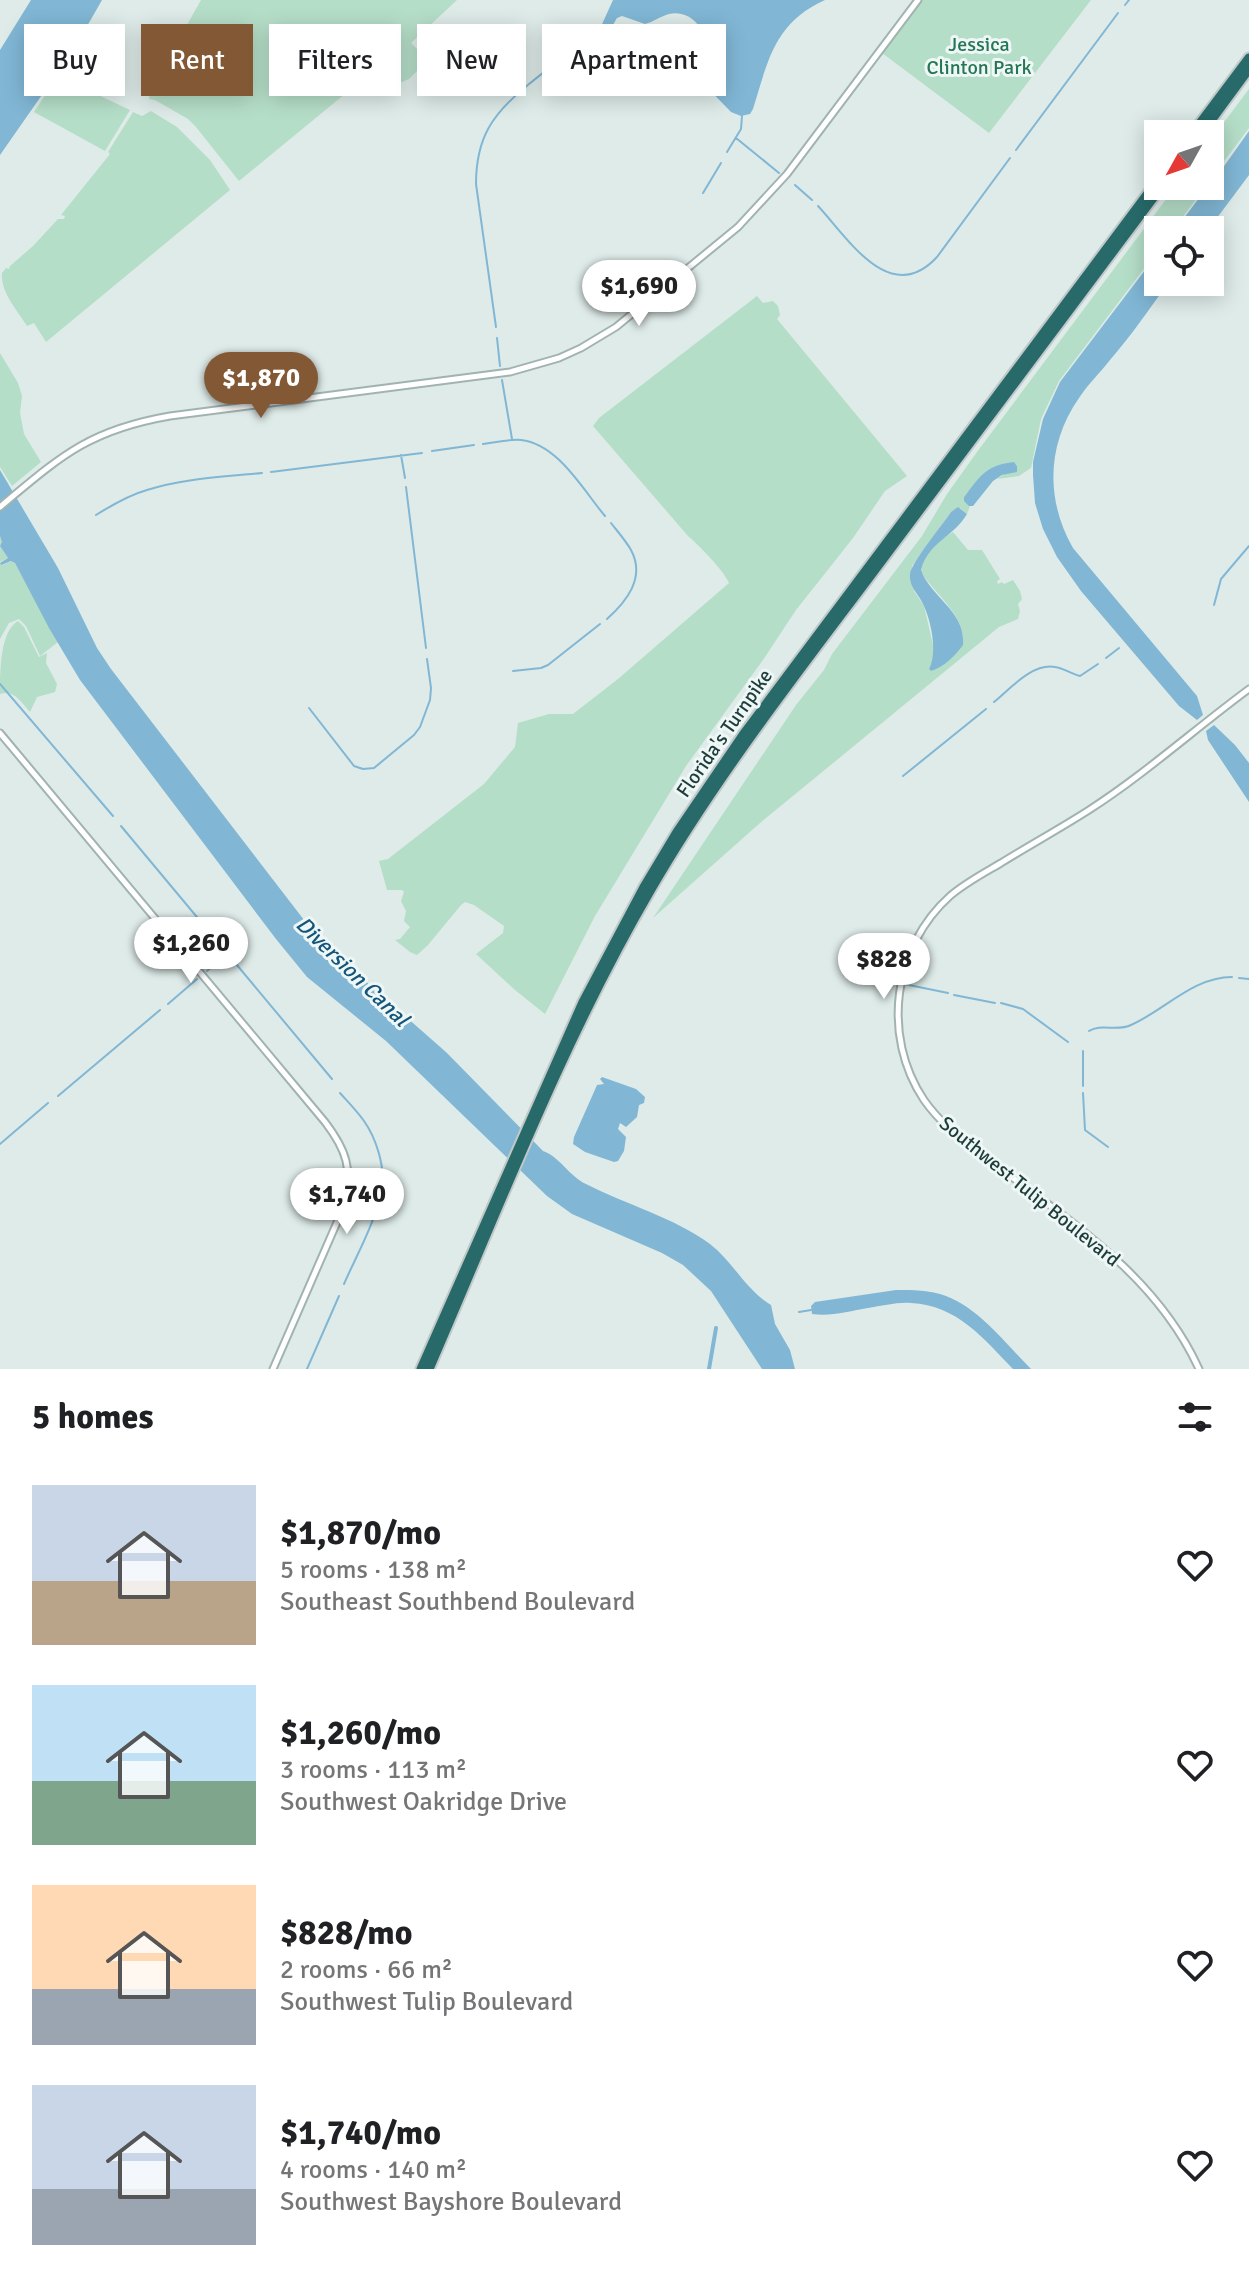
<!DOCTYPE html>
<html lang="en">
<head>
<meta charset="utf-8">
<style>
  :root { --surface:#fff; --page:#f2f2f2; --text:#202124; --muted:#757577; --accent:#835835 }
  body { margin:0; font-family:Signika,sans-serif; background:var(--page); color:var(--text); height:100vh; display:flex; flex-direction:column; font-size:30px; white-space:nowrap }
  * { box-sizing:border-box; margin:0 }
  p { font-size:26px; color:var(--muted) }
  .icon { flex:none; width:44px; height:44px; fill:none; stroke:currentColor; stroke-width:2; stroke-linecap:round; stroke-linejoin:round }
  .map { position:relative; height:1369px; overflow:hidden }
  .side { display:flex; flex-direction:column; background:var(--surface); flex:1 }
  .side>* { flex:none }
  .hud { position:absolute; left:24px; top:24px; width:800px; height:72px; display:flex; gap:16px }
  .needle { width:52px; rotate:230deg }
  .buttons { position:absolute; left:1144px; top:120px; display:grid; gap:16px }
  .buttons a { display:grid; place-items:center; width:80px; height:80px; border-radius:0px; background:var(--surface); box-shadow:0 4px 20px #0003; font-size:40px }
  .price { position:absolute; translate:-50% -68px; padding:0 18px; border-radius:28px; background:#fff; color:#222; font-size:26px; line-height:52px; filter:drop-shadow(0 2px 4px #0008) }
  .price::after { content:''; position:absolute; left:50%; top:48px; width:24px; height:18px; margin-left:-12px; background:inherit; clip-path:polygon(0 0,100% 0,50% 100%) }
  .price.active { background:var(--accent); color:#fff }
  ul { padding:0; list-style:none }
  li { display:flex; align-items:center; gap:24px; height:200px; padding:0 32px }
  li span { display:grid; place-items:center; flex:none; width:224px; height:160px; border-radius:0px; color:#555 }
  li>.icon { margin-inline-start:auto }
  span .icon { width:96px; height:96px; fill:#fffc; stroke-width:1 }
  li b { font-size:34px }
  h2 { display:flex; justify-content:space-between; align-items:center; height:96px; padding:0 32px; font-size:34px }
  .pill { padding:0 28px; border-radius:0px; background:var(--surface); box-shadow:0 4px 20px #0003; font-size:28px; line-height:72px }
  .pill.active { background:var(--accent); color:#fff }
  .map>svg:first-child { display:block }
  .green { fill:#b5dec8 }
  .water { fill:#81b7d5 }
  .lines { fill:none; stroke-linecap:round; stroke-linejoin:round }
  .stream { stroke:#81b7d5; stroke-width:2 }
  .canal { stroke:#81b7d5; stroke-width:4 }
  .minor-casing { stroke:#a1b3b0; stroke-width:9 }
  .highway-casing { stroke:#c0c8c8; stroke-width:13 }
  .minor { stroke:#fff; stroke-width:5 }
  .highway { stroke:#286a6a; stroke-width:9 }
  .labels { text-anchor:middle; stroke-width:6; stroke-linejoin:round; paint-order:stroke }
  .park-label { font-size:20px; fill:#257655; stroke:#eef7f5 }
  .street-label { font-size:20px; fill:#1e3c3a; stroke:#eef7f5 }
  .water-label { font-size:22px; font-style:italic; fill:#14557c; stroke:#eef7f5 }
</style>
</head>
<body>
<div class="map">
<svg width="1249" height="1369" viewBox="0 0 1249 1369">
  <rect width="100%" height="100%" fill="#deebe8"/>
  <!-- green -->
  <path class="green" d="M201,0H457L411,43L428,60L409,79L402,82L392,78L385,61L239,181L196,127L188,119L155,100L149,99L150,91Z
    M921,0H1091L989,133L882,53Z
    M58,76L130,110L105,151L34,112Z
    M1249,89V128L1210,180V141Z
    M151,111L177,127L210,160L230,190L46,342L34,323L27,326C18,311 0,292 2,273L6,268L9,269L10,266L33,246L58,219H64L65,216L61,215L110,154L108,152L133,112L142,116Z
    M1176,186H1206L1173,230H1158V250L1059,381L1041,419L1031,468L1019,476L997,479L1017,466L1016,464C991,460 978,479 964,497L970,506L967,514L960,508L951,512L912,566L914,591L924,606L934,649V657L929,669L931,671C943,667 956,655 963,644C965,614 936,596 921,572C922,553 938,541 953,532L968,550H982L1000,579L997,581L998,584L1002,582L1004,584L1013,580L1020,591L1022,599L1018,604L1020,611L1018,619L999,627L760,823L653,918L796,705L824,670L832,654L922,536L947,494L977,452Z
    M757,296L763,303L773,301L778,306L780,315L777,319L907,476L885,491L853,538L796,610L763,660L686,766L595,916L545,1014L515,990L476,954L503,933L504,926L474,905L465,902L461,905L428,945L417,955L410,952L395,940L400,939L410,927L404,921L406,911L401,901L404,892L402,890H387L379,861L388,859L484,784L515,747L518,723L549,714H573L618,679L729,583C724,571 699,545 688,536L593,426L599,418Z
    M0,353L18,383L22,396L20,413L24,434L41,462L12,486L0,467Z
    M0,536L3,542L0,546L8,558L0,562L1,565L12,561L15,563L58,642L40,656L26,626L19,619L9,623L0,639Z
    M18,621L24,627L39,657L47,653L46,663L57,684L55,692L37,697L30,712C21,702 14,689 0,694C0,671 0,631 18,621Z"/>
  <!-- water -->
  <path class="water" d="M31,0H102L74,49L0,155V50Z
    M613,0H825C774,23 768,61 753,109L750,114L741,116L731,112L694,74C696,65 703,59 704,50C709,30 690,9 669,14C661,16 653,22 645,24L622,16L617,18L606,37L598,33Z
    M1249,131V175L1208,230H1175L1208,186H1210Z
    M1158,253V282H1169C1150,308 1131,336 1110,360C1100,373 1088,384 1079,398C1047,444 1045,499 1073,548L1197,696L1203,715L1197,720L1179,706L1081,591L1057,557L1043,529L1035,503L1033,475V462L1043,419L1060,382Z
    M1014,462L1017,466V472L1002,475L993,481L973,506H969L964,501V497C980,476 986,465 1014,462Z
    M0,470L58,568L97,648L111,669L321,942L447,1053L543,1151C560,1157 569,1176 586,1184C627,1205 673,1217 710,1244C733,1262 746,1290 771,1305L775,1324L790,1350L795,1369H762L711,1291L683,1265L662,1253L572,1214L547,1196L386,1041L307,977L276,939L80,680L49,628L15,563L11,561L1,565L0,563L8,558L0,546L2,542L0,536Z
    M958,507L967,514C954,537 928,542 921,570C931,598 966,611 963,645C956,655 944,667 931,671L929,669C938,652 931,619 922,602C917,593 909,586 910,574C911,563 943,524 951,512Z
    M1214,725L1235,745L1249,763V802L1208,740L1206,731Z
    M602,1077L636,1089L645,1097L644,1103L639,1105L637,1117L626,1127L620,1123L618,1129L626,1137L624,1151L618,1161L614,1162L585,1152L573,1144L574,1137L597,1085L604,1084L600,1079Z
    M896,1290C913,1290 930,1290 946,1296C980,1309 1006,1344 1031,1369H1013C984,1339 957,1305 911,1303C897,1302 882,1306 868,1308C850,1311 830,1317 812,1314L811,1306L815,1302Z"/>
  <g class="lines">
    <!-- stream -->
    <path class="stream" d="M1125,5L1129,0
      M736,138L779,173
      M1016,150L1118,13
      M727,152L741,129L742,116
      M795,185L812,200
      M703,193L721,163
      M818,206C848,238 890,308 937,257L1010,158
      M496,327L476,184C476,137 493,113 529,84C537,78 545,70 554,66C564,63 575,66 585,65L595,50
      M497,338L500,366
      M502,380L512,439
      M483,444C496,442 509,439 521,440C558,444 583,490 605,516
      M432,451L474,445
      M401,455L405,478
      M271,472L422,453
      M406,487L426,648
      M96,515C112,505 129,495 147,490C184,478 224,477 262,473
      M1214,605L1221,579L1249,546
      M607,619C626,602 646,578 631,550C626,541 618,532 611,523
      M1106,658L1119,648
      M513,671L541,668L548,665L600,624
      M0,684L113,816
      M994,702C1010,689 1032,663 1055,667C1064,668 1071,674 1080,676L1098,664
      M309,708L354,766L363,769L374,768L414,735L420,727L430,700L431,688L427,659
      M903,776L986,709
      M121,826L332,1079
      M207,971L227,954
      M1239,978L1249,979
      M904,984L948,993
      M954,995L995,1003
      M1001,1003L1023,1009L1068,1042
      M168,1004L197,979
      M1089,1031C1101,1023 1117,1032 1131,1025C1165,1010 1193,977 1232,977
      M1083,1051V1086
      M340,1093C348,1102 357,1111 364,1121C376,1138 385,1166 382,1186C377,1220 357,1254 344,1284
      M1083,1093L1085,1130L1108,1147
      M58,1096L160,1010
      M0,1144L48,1103
      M356,1182H382
      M799,1312L811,1310
      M307,1369L339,1296"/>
    <!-- canal -->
    <path class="canal" d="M709,1369L716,1328"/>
    <!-- minor casing -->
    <g class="minor-casing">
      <path id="minor" d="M0,507C61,456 89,430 170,416L510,372L559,358L581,348L616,327L738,227L787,174L918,0
        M0,733L325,1122C347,1151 352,1168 345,1204L273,1369
        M1199,1369C1158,1279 1077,1226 1001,1169C974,1148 944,1129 924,1100C881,1036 893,947 950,896C965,883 984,873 1001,863C1030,845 1061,828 1089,810C1145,774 1196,728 1249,689"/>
    </g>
    <!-- highway casing -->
    <g class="highway-casing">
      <path id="highway" d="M1192,134L1249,58
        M1201,134L1249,69
        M421,1369L583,1002L644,887L677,832L743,735L1158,180
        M429,1369C499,1208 562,1042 650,891C717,775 800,670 880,563C974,438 1068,312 1162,186"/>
    </g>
    <!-- minor -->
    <use href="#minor" class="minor"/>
    <!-- highway -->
    <use href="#highway" class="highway"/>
  </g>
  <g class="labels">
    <!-- park labels -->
    <g class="park-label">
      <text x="979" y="51">Jessica<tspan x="979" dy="23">Clinton Park</tspan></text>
    </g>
    <!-- street labels -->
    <g class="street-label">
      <text transform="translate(724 733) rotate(-55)" y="7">Florida's Turnpike</text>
      <text transform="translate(1030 1191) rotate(39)" y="7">Southwest Tulip Boulevard</text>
    </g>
    <!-- water labels -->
    <g class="water-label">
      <text transform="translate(353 971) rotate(44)" y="8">Diversion Canal</text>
    </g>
  </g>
</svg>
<div class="buttons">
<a><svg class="needle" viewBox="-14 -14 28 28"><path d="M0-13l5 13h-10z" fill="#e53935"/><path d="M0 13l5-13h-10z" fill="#757577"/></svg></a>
<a><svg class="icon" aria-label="locate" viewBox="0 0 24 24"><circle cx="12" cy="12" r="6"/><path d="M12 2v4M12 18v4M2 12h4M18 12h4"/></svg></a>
</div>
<b class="price" style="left:639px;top:328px">$1,690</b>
<b class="price active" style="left:261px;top:420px">$1,870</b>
<b class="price" style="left:191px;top:985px">$1,260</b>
<b class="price" style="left:884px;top:1001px">$828</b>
<b class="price" style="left:347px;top:1236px">$1,740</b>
<div class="hud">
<a class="pill">Buy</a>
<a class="pill active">Rent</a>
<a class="pill">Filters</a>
<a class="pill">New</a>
<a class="pill">Apartment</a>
</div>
</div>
<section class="side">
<h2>5 homes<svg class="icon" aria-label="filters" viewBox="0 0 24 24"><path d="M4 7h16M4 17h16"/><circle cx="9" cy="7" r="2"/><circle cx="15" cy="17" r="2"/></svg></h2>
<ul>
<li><span style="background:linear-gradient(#c9d6e8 60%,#b9a48a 0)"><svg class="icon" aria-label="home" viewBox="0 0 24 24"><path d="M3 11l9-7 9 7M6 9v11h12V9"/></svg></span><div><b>$1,870/mo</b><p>5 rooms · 138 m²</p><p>Southeast Southbend Boulevard</p></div><svg class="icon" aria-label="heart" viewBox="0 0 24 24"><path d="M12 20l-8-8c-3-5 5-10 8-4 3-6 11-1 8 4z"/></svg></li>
<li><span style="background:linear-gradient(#bfe0f5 60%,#7fa58c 0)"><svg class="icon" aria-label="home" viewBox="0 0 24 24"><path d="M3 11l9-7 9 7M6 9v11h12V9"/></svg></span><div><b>$1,260/mo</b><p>3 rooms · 113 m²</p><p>Southwest Oakridge Drive</p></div><svg class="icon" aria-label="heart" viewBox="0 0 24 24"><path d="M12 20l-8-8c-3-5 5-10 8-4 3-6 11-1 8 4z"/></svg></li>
<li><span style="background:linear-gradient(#ffd9b3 65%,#9aa5b1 0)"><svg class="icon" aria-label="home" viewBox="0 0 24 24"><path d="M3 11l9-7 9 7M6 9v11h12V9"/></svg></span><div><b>$828/mo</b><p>2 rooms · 66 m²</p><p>Southwest Tulip Boulevard</p></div><svg class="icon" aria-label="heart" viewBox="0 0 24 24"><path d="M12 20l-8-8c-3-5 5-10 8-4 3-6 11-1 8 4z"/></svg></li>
<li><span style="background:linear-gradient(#c9d6e8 65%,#9aa5b1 0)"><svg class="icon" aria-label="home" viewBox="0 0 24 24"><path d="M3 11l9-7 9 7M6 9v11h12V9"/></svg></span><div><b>$1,740/mo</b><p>4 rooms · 140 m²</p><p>Southwest Bayshore Boulevard</p></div><svg class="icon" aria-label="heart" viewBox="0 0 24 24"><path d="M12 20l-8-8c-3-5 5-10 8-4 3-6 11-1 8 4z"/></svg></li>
</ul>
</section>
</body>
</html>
